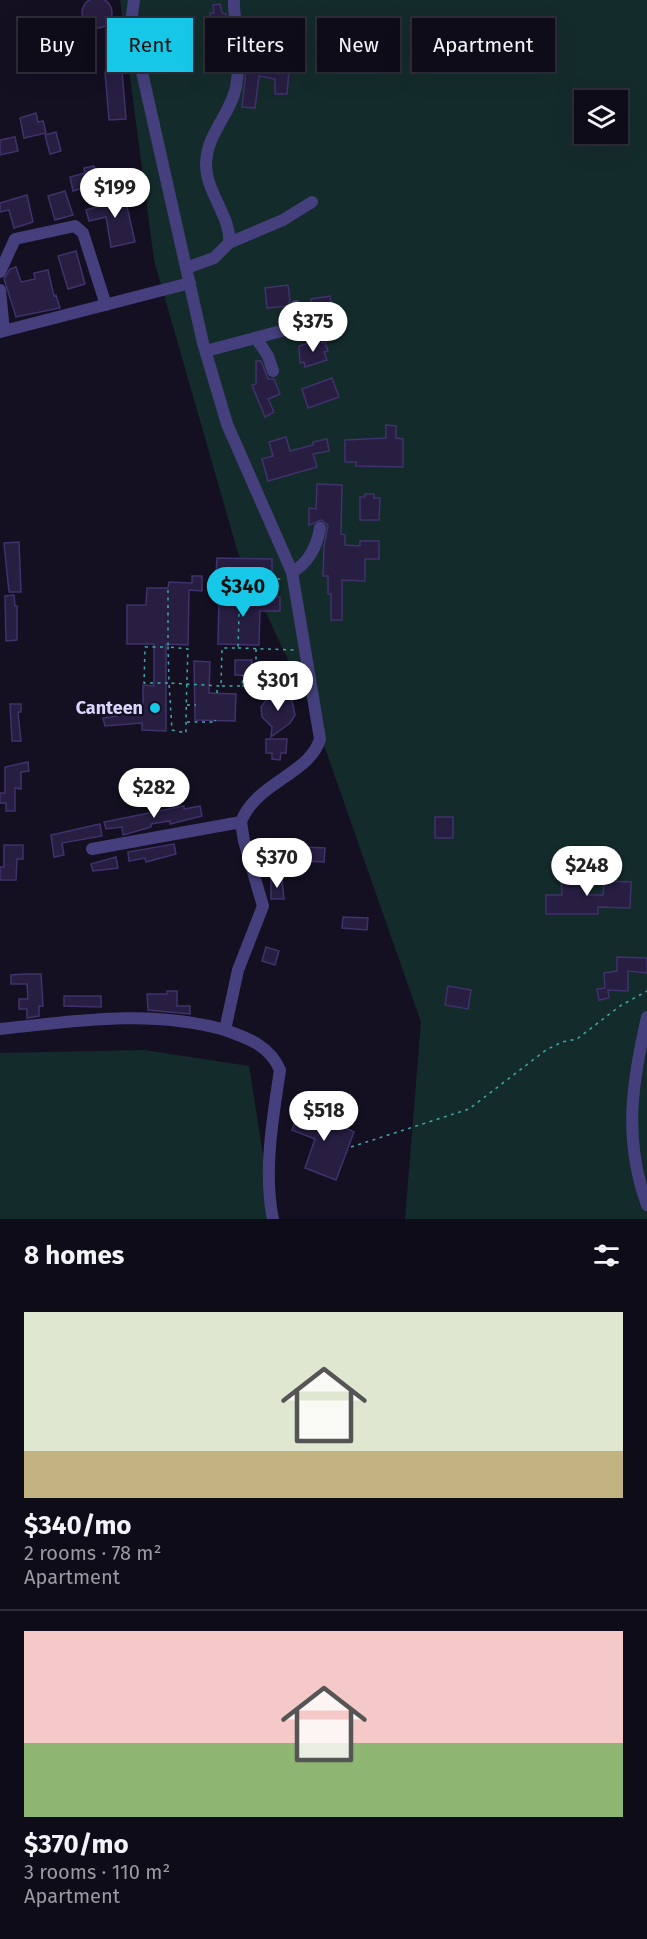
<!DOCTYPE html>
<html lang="en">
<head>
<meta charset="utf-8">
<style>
  :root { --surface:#0f0c1a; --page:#181523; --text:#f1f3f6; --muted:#9b9ba2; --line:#2f2c39; --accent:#16c7e7 }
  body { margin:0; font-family:"Fira Sans",sans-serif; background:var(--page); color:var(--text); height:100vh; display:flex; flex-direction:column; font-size:22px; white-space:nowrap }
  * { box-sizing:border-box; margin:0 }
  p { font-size:20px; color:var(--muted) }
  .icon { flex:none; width:33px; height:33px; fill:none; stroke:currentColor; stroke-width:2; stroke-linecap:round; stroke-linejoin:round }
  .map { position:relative; height:1219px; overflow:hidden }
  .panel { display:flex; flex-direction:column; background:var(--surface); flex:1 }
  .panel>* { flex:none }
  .guide { position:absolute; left:18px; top:18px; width:612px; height:54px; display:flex; gap:12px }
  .buttons { position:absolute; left:574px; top:90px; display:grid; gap:12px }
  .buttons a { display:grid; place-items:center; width:54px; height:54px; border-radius:0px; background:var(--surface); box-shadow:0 6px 24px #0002,0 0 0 2px var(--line); font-size:30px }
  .price { position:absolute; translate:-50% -51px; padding:0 14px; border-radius:21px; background:#fff; color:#222; font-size:20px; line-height:39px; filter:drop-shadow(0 2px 3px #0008) }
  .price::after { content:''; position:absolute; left:50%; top:36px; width:18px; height:14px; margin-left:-9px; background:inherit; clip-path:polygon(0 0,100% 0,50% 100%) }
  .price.selected { background:var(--accent); color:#111 }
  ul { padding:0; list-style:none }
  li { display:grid; align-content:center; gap:12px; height:318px; padding:0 24px }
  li+li { border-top:2px solid var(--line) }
  li span { display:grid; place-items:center; height:186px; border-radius:0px; color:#555 }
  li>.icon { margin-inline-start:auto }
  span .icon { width:108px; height:108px; fill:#fffc; stroke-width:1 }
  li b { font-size:26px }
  h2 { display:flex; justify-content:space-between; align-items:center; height:72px; padding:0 24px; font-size:26px }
  .tag { padding:0 21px; border-radius:0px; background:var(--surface); box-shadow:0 6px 24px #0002,0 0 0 2px var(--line); font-size:21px; line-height:54px }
  .tag.selected { background:var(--accent); color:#111 }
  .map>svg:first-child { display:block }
  .green { fill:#142b2c; fill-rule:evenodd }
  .building { fill:#271e42; stroke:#40326b; stroke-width:1.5 }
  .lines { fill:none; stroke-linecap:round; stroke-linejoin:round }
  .path { stroke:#3aaaa9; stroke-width:1.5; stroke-dasharray:3 4.5; stroke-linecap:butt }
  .minor { stroke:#45407d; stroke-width:12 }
  .poi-dot { fill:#16c7e7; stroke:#141022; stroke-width:2 }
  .labels { text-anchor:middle; stroke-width:4.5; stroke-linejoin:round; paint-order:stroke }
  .poi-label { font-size:18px; font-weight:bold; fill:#dcd6fb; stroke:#141022; text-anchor:end }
</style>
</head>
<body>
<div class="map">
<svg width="647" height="1219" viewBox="0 0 647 1219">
  <rect width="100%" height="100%" fill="#141022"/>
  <!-- green -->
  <path class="green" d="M120,0H647V1219H405L421,1022L312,711L238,553L154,260ZM585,100H618V134H585Z
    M144,1050L249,1066L273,1219H0V1053Z"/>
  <!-- building -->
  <path class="building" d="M82 13a15 15 0 1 1 30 0a15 15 0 1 1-30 0Z
    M220,4L222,13L226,14L225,34H209L210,13H214L213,5Z
    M272,55L290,58L287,94H275V79L259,76L255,108L242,107L247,62L271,64Z
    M122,71L126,119L109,120L105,72Z
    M36,113L38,122L43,121L46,133L24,138L20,118Z
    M56,132L61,151L50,154L45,135Z
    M15,137L18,151L0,155V140Z
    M94,166L97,180L83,183L84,188L73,191L70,177L85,173L84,168Z
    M65,191L73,215L55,220L48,196Z
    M124,193L135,242L111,247L106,217L89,221L86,210L103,205L102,199Z
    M27,195L33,222L14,228L9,210L0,212V203Z
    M76,251L85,284L68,289L58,256Z
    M16,267L21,282L35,279L34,273L48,270L54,296L56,295L60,308L16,317L4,279L10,269Z
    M288,285L290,300L288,306L267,308L265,288Z
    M330,296L332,311L313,314L311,299Z
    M321,339L322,343L325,342L328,351L324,352L327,360L305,367L304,362L300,363L299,346Z
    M256,361H261L268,379H274L280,394L268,399L274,412L265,417L252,385L256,384Z
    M332,378L339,397L308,408L302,389Z
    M386,425L396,426V438L403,439V467L356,466V462H345V440L386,438Z
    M286,437L290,451L313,445V442L327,439L329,451L313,454L317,467L268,481L262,459L273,456L269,442Z
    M317,484L342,485L341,534L345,535V545L360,546V541H379V559H365V581L342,580V620H331V594H328V576H323L324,546L328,525L321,520L309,525V508L316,509Z
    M365,494H374V498H380L379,520H360V497H365Z
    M19,542L21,592H9L4,543Z
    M217,558L272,559V575L216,573Z
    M192,576H202V591L189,590L188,645L166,644V731L142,730V723L105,726L103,718L117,716V705H143V685L154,686V644H127V605H146L147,588H168L169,582L192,583Z
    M14,595L15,606H17V640L6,641L5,596Z
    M219,595L280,597V611H260L259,645L218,644Z
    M235,660H252L251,676L235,675Z
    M194,661L210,662L209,693L236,694L235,721L195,720Z
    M280,693L292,701L295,715L290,723L271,737L272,727L262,717L261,707L270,695Z
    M10,704H21V712H18L21,741H12Z
    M266,739H287L286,753H281L280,760L272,759V753H266Z
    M28,762L29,771L21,772V789L15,788V811H6V803H0V793H5V767Z
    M184,806V809L200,806L202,816L170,824V821L151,824V827L123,835L122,827L106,829L104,822Z
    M435,817H453V838H435Z
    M100,824L102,836L62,843L64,855L54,857L51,835Z
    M174,844L176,854L146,862L145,858L129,861L128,852Z
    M4,845H23V859H17L16,880H0V867H4Z
    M304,847L325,848L324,862L304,861Z
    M116,857L118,868L93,871L91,864Z
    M561,873L586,874V895H603L604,881L631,882L630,908L598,907V914H546V895H562Z
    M271,877L282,879L284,899H271Z
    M343,917L368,918L367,930L342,928Z
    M266,947L279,951L275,965L262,961Z
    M617,957L647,958V973L628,971V991L608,990L609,998L599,1000L597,989L605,988L604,973L617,971Z
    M24,974H41L43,1006H39V1016L27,1018V1009H19V999H28L27,984H11V975Z
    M448,986L471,990L468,1009L445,1005Z
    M167,991H177V1006H190V1014L148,1010L147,994H167Z
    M64,996H101V1007L64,1006Z
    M311,1104L323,1109L320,1117L354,1132L336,1180L305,1168L315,1139L292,1130L298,1113L306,1116Z"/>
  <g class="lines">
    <!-- path -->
    <path class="path" d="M168,590V647L188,649C187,677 186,705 186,733L172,730L169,683L221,686L222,648H238L240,579H282
      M145,647H168L169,683H144Z
      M238,648L295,650
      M256,649V683
      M222,686H242L243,675
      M242,686L296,683L299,679
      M217,693V687
      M187,705H196
      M187,722H216L215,720
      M351,1147L469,1109L546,1050L562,1042L577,1039L620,1006L647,991"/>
    <!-- minor -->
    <path class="minor" d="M229,243L283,220L312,202
      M186,268L214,258L229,243C232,218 206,193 206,164C207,132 230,116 236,87C238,73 240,55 239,41C238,26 233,17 234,0
      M0,272L15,239L75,226L83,233L106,305
      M0,290L4,331
      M0,332L190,283
      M256,338L268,356L273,371
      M206,351L285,330L292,321L296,306
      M292,572C308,564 317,546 320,528
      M92,849L241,822
      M647,1017C632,1083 623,1139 647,1205
      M0,1029C75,1021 151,1009 225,1030L238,970L263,906L244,841L241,822C255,783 310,774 320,739L292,572L227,424L203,343L131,23L134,0
      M225,1030C248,1038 270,1046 280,1070C273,1117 263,1172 273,1219"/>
  </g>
  <!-- markers -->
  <circle class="poi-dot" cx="155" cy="708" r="6"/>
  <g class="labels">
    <!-- poi labels -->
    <g class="poi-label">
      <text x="143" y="714">Canteen</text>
    </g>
  </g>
</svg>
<div class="buttons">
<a><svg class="icon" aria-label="layers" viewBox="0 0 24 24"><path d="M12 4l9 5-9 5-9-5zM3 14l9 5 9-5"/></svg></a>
</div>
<b class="price" style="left:115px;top:219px">$199</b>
<b class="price" style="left:313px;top:353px">$375</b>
<b class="price selected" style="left:243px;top:618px">$340</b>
<b class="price" style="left:278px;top:712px">$301</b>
<b class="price" style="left:154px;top:819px">$282</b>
<b class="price" style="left:277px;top:889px">$370</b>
<b class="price" style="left:587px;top:897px">$248</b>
<b class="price" style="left:324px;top:1142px">$518</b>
<div class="guide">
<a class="tag">Buy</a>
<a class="tag selected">Rent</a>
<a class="tag">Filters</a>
<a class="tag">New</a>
<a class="tag">Apartment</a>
</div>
</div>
<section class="panel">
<h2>8 homes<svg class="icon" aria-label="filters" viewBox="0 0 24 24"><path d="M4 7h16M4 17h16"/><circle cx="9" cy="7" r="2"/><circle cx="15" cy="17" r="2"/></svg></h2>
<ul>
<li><span style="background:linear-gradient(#dfe7d0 75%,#c2b280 0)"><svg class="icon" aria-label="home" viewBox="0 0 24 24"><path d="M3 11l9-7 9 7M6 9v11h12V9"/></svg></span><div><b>$340/mo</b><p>2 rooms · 78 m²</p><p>Apartment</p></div></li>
<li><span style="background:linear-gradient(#f6c9c9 60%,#8fb573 0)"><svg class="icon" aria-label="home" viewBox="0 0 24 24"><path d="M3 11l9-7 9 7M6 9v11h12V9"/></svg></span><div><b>$370/mo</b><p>3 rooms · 110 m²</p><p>Apartment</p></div></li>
</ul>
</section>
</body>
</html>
